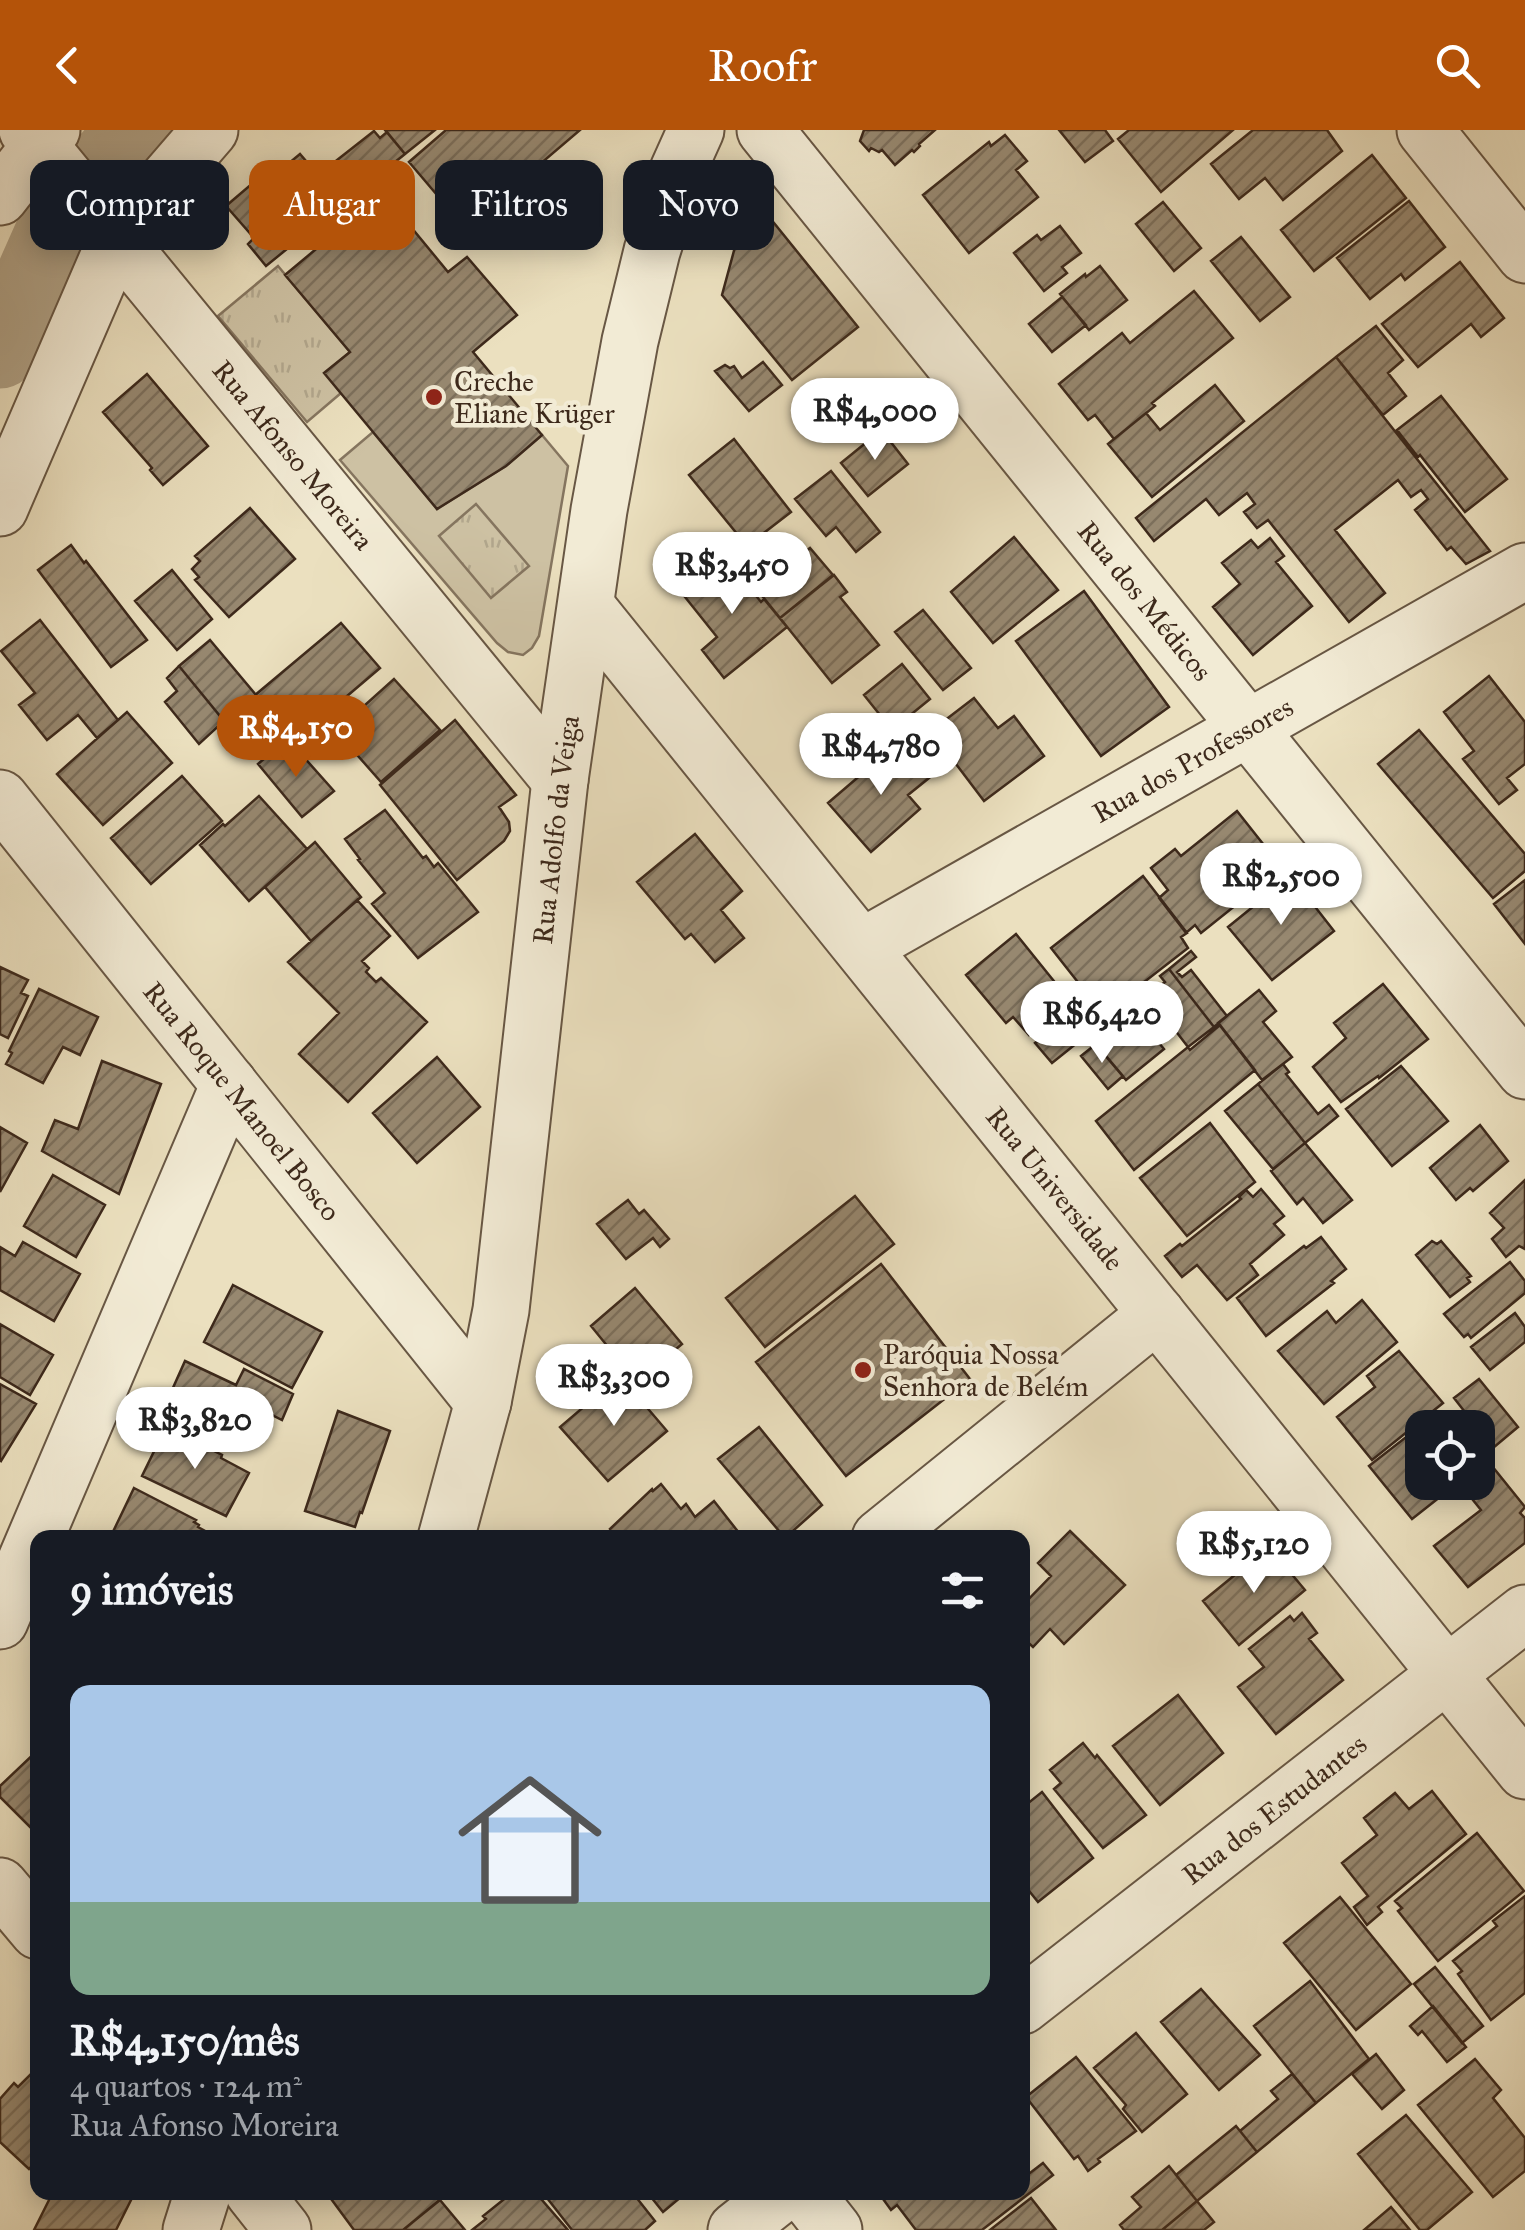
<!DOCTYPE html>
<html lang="pt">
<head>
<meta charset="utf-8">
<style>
  :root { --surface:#171b24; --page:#20242c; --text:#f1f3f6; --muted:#9ea1a6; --accent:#b45309 }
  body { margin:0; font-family:"IM FELL Great Primer",serif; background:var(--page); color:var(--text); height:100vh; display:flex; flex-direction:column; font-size:38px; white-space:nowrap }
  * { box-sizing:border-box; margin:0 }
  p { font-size:32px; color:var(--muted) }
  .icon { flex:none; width:55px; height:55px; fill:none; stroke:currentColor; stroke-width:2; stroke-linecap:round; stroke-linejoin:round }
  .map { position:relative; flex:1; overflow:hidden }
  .side { position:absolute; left:30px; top:1400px; width:1000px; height:670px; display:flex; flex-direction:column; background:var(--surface); border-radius:20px; box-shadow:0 5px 25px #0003 }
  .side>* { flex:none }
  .guide { position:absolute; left:30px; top:30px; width:1000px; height:90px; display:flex; gap:20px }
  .fabs { position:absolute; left:1405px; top:1280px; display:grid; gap:20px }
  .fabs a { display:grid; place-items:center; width:90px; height:90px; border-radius:20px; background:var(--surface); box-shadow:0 5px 25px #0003; font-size:50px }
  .price { position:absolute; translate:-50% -85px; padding:0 22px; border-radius:35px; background:#fff; color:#222; font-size:32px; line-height:65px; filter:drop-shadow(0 2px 5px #0008) }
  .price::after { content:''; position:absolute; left:50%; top:60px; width:30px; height:22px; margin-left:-15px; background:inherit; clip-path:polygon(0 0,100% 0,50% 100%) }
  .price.current { background:var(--accent); color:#fff }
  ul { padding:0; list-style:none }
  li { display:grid; align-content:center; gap:20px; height:530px; padding:0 40px }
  li span { display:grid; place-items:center; height:310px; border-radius:20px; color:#555 }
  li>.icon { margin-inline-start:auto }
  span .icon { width:180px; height:180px; fill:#fffc; stroke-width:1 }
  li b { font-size:42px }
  h2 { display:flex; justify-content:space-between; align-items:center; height:120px; padding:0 40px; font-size:42px }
  .tag { padding:0 35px; border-radius:20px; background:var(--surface); box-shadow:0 5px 25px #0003; font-size:35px; line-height:90px }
  .tag.current { background:var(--accent); color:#fff }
  header { display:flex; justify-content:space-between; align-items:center; height:130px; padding:0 40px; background:var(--accent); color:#fff; font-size:45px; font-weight:600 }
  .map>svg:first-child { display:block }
  .green { fill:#cdc1a3; stroke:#85755f; stroke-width:2.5 }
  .park { fill:url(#park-tufts); stroke:#85755f; stroke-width:2.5 }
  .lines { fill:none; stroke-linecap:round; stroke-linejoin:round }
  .river { stroke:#b0a287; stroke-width:75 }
  .building { fill:url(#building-hatch); stroke:#3d291b; stroke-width:2.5 }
  .minor-casing { stroke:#685744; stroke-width:59 }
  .minor { stroke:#f2ebd5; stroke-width:55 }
  .poi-dot { fill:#8f2418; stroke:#f2ebd5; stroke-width:4 }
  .labels { text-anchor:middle; stroke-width:9; stroke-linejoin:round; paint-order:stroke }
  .poi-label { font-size:28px; fill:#3d291b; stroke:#f2ebd5; text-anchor:start }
  .street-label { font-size:28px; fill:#3d291b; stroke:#f2ebd5 }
</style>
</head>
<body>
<header><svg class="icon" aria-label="back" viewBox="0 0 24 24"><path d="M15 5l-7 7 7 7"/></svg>Roofr<svg class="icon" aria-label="search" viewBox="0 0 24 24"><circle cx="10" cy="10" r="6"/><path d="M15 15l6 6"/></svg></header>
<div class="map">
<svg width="1525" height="2100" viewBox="0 0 1525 2100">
  <defs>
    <pattern id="park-tufts" width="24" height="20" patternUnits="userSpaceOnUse" patternTransform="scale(2.5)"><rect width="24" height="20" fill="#cdc1a3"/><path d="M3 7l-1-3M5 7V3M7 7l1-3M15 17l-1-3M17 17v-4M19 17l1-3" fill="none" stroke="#b1a68c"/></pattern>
    <pattern id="building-hatch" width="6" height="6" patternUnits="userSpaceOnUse" patternTransform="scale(2.5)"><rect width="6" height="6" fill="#978870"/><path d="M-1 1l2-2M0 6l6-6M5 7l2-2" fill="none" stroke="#7c6f5b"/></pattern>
  </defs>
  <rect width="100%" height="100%" fill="#ebe0bf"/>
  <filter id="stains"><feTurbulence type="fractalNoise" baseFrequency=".002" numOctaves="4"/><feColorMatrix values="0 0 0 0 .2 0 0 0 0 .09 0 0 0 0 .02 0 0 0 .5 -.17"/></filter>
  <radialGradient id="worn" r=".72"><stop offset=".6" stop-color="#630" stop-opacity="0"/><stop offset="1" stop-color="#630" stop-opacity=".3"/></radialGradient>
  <!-- green -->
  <path class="green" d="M373,302L437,379L506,336L542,305L568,336L539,506L532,518L523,525L508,522L497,513L340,330Z"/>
  <!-- park -->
  <path class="park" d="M278,136L350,222L325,243L341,263L307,292L218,186Z
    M476,374L529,436L491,468L439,406Z"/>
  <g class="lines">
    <!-- river -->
    <path class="river" d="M0,221L52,104L102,37L134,0"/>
  </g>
  <!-- building -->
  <path class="building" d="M385,0H435L405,24Z
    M446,0H580L465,98L409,32Z
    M864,0H935L919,14L920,16L914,22L912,20L895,35L882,20L879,22L871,18L869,21L860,11Z
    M1059,0H1105L1113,11L1085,32Z
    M1129,0H1233L1161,62L1118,9Z
    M1253,0H1327L1342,21L1283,70L1265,48L1239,69L1211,34Z
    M374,1L380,8L387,2L405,24L325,88L282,39L300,24L318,45Z
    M1005,5L1027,31L1016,40L1038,67L969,123L923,65L989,12L991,16Z
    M1372,25L1406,68L1314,141L1281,100Z
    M273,36L283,47L285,44L325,88L266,136L248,114L254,108L226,76Z
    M383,63L448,142L467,127L517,185L473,222L542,305L506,336L437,379L324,243L350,222L285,145Z
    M1409,71L1445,117L1405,150L1401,144L1370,169L1337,128Z
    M1163,72L1201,118L1174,141L1136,94Z
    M770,88L858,197L792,250L722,165L735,117Z
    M1060,96L1081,123L1062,137L1067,143L1044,161L1014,123L1037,105L1041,110Z
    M1241,107L1290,167L1260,191L1211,131Z
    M1460,132L1504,188L1481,207L1471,194L1418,237L1382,194Z
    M1100,136L1127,170L1089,200L1060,164L1085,144L1086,147Z
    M1194,161L1233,208L1152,273L1155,276L1114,309L1095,285L1088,290L1059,254L1122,203L1130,213Z
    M1062,167L1086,195L1052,222L1029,194Z
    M1376,196L1403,230L1388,243L1406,266L1383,285L1336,227Z
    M1336,227L1490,421L1466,434L1451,417L1447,420L1415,380L1428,369L1421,360L1411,367L1398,350L1335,400L1385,463L1349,492L1268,390L1257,398L1244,382L1255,374L1247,363L1219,385L1206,369L1154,411L1136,388Z
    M763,232L782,255L749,281L715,241L725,235L730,238L734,236L742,248Z
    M147,244L208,316L163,355L150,340L152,338L103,282Z
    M1215,255L1244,291L1152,367L1108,314L1146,283L1160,300Z
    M1441,266L1507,349L1465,382L1420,325L1418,327L1397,300Z
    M884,298L892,309L890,311L908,334L868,366L841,333Z
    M734,309L791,382L747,416L689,345Z
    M831,341L880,402L856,422L836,397L826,406L795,369Z
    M250,378L295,429L229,487L195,450L199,447L192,439L200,431L195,426Z
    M1014,407L1058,460L993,513L951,462Z
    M770,408L790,433L810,418L833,445L780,488L737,435Z
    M1270,408L1284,426L1276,432L1312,476L1253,525L1213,477L1240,454L1222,433L1251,410L1258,418Z
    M71,415L84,433L86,431L147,510L111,537L38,440Z
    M725,427L761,472L764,469L787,497L724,548L702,520L717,507L681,462Z
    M172,440L212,489L177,520L135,471Z
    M834,445L847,462L840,467L879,515L832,553L780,488Z
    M1084,461L1169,577L1101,626L1016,511Z
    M923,480L971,538L943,560L895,502Z
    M40,490L118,590L97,608L78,585L47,610L19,575L35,563L1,521Z
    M341,493L380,538L293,612L254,566Z
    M210,510L256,565L224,591L179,536Z
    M902,534L930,569L892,600L864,565Z
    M179,536L224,591L199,614L165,572L177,561L167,548Z
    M1489,546L1525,592V634L1507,648L1517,660L1499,674L1463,629L1474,621L1444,582Z
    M394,549L440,600L381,652L336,601Z
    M974,568L998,598L1014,586L1044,626L984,671L931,601Z
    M127,582L172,633L103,695L57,644Z
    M455,590L516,665L499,677L509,692L510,701L504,711L457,750L380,655Z
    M1419,600L1525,724V741L1493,768L1378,634Z
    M898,613L929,648L908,665L920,679L871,722L828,673Z
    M279,616L292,629L301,624L334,661L302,687L258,634Z
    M182,646L222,691L151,754L111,708Z
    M259,666L307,719L249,771L200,715L223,694L225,696Z
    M385,680L423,728L426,726L434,737L438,733L478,782L418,828L372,774L385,763L358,730L360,729L345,709Z
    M1237,681L1282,738L1201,803L1195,795L1186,803L1159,768L1168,760L1151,738L1175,719L1181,726Z
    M695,704L742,761L721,780L744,808L715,832L691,804L685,809L637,752Z
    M315,712L361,767L311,811L265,757Z
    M1143,746L1187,803L1181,807L1188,818L1103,884L1051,818Z
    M1291,746L1334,801L1272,850L1228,797Z
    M1525,750V814L1494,774Z
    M357,770L390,806L362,831L369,838L366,842L376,852L381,848L427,892L348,972L299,924L339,883L288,832Z
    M1016,804L1070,871L1029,905L1013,887L1006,893L966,845Z
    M1191,821L1196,827L1177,842L1182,847L1191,840L1227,886L1214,897L1169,839Z
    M0,837L28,850L21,863L28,866L8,908L0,904Z
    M1169,839L1214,897L1188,917L1148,865L1165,852L1160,846Z
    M1383,854L1428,909L1379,948L1378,946L1341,972L1313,937L1346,908L1334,893Z
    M39,859L98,887L80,925L63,917L43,953L6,934L12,923L9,921Z
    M1259,860L1276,881L1263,892L1292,927L1262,950L1218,893Z
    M1081,863L1103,892L1052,933L1035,913L1057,895L1050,888Z
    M1130,878L1164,919L1126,950L1092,910Z
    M1220,895L1255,940L1134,1040L1096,991L1188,917L1190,920Z
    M1096,914L1123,946L1108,959L1081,926Z
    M437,927L480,977L417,1033L373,983Z
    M102,931L161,954L119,1064L42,1021L55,990L78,999Z
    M1283,934L1289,942L1286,944L1318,984L1329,975L1338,986L1305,1013L1258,954Z
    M1401,936L1448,991L1392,1036L1346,979Z
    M1258,954L1305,1013L1273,1039L1225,981Z
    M1210,993L1255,1052L1187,1106L1140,1048Z
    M1480,995L1508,1031L1473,1061L1470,1058L1456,1070L1430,1038Z
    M0,997L27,1013L0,1062Z
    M1305,1013L1352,1070L1323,1093L1303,1068L1297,1074L1271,1041Z
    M53,1045L105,1075L76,1127L24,1096Z
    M1525,1050V1119L1519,1116L1506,1127L1492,1109L1504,1098L1490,1083Z
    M1261,1059L1284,1086L1274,1094L1284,1105L1250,1134L1258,1145L1227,1170L1197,1135L1182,1147L1165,1126L1180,1114L1182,1116L1241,1069L1239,1067L1246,1060L1253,1067Z
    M855,1066L894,1114L765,1217L726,1168Z
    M628,1070L639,1084L644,1080L669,1109L660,1117L653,1108L626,1129L597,1094Z
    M1321,1107L1346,1139L1331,1151L1334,1153L1266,1206L1237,1168L1304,1116L1306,1118Z
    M1432,1111L1437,1114L1441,1111L1471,1146L1467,1148L1470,1152L1450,1167L1416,1125Z
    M23,1112L80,1144L54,1191L0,1160V1117L15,1126Z
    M1510,1132L1525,1151V1163L1471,1208L1468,1204L1464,1207L1444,1184Z
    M881,1134L970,1249L846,1346L756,1232Z
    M233,1155L322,1202L292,1258L204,1212Z
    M635,1158L682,1214L664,1229L685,1254L657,1277L591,1196Z
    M1362,1170L1397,1212L1324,1274L1278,1221L1327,1181L1336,1193Z
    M1515,1183L1525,1197V1212L1490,1240L1471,1217Z
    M0,1194L53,1225L30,1265L0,1247Z
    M1399,1221L1443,1273L1372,1330L1337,1287L1375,1257L1367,1246Z
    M185,1231L236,1255L244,1239L293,1264L282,1290L262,1280L244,1315L164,1278Z
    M620,1246L667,1301L608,1351L560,1297Z
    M1479,1249L1518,1297L1493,1318L1454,1268Z
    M0,1254L36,1274L1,1331L0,1330Z
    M338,1281L390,1301L362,1383L360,1382L355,1397L305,1381Z
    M166,1297L222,1325L221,1328L249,1343L226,1386L142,1346Z
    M759,1297L822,1375L785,1408L718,1329Z
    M1419,1297L1422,1302V1352H1459L1412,1389L1369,1336Z
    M1492,1336L1525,1377L1520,1383L1525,1388V1413L1468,1457L1434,1416L1481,1380L1464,1359L1472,1352H1478V1348Z
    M661,1354L681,1379L686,1374L695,1387L714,1371L743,1408H616L610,1399L652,1359L653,1361Z
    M134,1358L196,1390L194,1392L199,1395L198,1397L218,1408H110Z
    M1070,1401L1125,1455L1064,1514L1050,1499L1033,1517L1022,1507V1476L1051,1446L1038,1433Z
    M1269,1417L1305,1460L1239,1515L1203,1471Z
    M1302,1483L1317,1503L1309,1509L1343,1550L1276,1604L1238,1557L1264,1537L1249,1519L1290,1486L1294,1491Z
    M1178,1565L1223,1623L1160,1675L1113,1616Z
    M1083,1613L1095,1628L1097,1625L1146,1685L1103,1718L1054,1659L1061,1653L1050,1640Z
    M38,1620V1697L34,1701L0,1667V1656Z
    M1432,1661L1466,1704L1378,1777L1382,1782L1367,1795L1354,1777L1368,1766L1342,1733L1377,1705L1364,1688L1395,1663L1409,1679Z
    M1042,1662L1093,1728L1038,1772L1022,1752V1678Z
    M1477,1703L1524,1761L1438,1831L1398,1781L1402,1778L1395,1771Z
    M1525,1766V1863L1491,1890L1458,1844L1462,1841L1453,1831L1497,1796L1493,1791Z
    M1340,1767L1411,1854L1356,1900L1284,1813Z
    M1435,1837L1483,1896L1462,1913L1414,1854Z
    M1310,1851L1369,1929L1316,1973L1254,1896Z
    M1201,1859L1260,1925L1219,1960L1161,1892Z
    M1433,1876L1466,1917L1447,1932L1422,1901L1418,1905L1410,1896Z
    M1136,1903L1187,1964L1142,2002L1123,1979L1126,1975L1094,1938Z
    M1376,1924L1404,1960L1382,1979L1352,1944Z
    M1076,1927L1136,2001L1098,2029L1100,2032L1088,2041L1078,2026L1074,2029L1026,1967Z
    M1475,1929L1501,1960L1493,1968L1525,2008V2041L1493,2067L1418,1975Z
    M38,1937V2030L29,2039L0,2012V1969L14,1953L18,1957Z
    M1292,1944L1316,1973L1257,2022L1240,2001L1278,1969L1271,1961Z
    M1406,1985L1472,2062L1427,2100H1420L1358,2024Z
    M1236,1996L1257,2022L1197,2071L1176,2045Z
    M1043,2033L1053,2045L982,2100H916L897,2075L891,2080L878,2062H1022V2049Z
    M1169,2036L1197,2071L1162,2100H1124L1120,2095L1141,2077L1132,2067Z
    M53,2062L73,2065L74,2062H135L116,2100H34Z
    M326,2062H438L442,2068L403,2100H354Z
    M513,2062H535L568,2100H472L486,2089L483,2086Z
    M554,2062H616L618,2065L621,2062H632L655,2091L645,2100H572L547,2068Z
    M647,2062H687L663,2082Z
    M1031,2068L1056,2100H990Z
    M440,2070L465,2100H403Z
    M1197,2071L1214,2092L1204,2100H1162Z
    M1391,2077L1410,2100H1364Z"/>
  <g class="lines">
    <!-- minor casing -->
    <g class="minor-casing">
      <g id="minor">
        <path id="s1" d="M27,0L560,650"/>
        <path id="s2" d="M765,0L1525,941"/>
        <path d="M1425,0L1525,125"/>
        <path d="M0,67L52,0"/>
        <path d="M0,378L116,109L210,0"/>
        <path id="s3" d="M586,476L1525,1641"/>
        <path id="s4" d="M0,668L483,1272"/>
        <path id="s5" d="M862,817L1525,441"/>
        <path id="s6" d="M446,1408L483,1272L501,1180L560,650L599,380L630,211L652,121L678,40L696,0"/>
        <path d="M880,1408L1157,1184"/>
        <path d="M0,1491L229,954"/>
        <path d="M0,1756L38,1801"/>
        <path id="s7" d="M1022,1876L1525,1483"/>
        <path d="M253,2062L283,2100"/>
        <path d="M804,2062L834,2100"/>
        <path d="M191,2100L203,2062"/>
        <path d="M736,2100L784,2062"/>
      </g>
    </g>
    <!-- minor -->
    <use href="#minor" class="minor"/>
  </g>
  <!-- markers -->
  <g class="poi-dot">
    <circle cx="434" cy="267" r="10"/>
    <circle cx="863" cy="1240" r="10"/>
  </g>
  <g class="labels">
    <!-- poi labels -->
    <g class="poi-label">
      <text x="454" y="261">Creche<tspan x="454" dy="32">Eliane Krüger</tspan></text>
      <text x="883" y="1234">Paróquia Nossa<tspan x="883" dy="32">Senhora de Belém</tspan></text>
    </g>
    <!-- street labels -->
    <g class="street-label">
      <text dy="10" stroke="none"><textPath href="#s1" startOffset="420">Rua Afonso Moreira</textPath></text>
      <text dy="10" stroke="none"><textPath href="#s2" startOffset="605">Rua dos Médicos</textPath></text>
      <text dy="10" stroke="none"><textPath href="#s5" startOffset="380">Rua dos Professores</textPath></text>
      <text dy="10" stroke="none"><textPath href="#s6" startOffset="718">Rua Adolfo da Veiga</textPath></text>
      <text dy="10" stroke="none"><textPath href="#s4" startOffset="388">Rua Roque Manoel Bosco</textPath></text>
      <text dy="10" stroke="none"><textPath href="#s3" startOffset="748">Rua Universidade</textPath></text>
      <text dy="10" stroke="none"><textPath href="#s7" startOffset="320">Rua dos Estudantes</textPath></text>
    </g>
  </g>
  <rect width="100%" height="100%" filter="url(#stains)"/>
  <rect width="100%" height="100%" fill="url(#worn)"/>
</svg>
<div class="fabs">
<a><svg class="icon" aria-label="locate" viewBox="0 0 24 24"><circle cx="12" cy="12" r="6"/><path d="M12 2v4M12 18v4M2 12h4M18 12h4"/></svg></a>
</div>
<b class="price" style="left:875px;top:333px">R$4,000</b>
<b class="price" style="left:732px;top:487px">R$3,450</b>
<b class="price current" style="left:296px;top:650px">R$4,150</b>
<b class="price" style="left:881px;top:668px">R$4,780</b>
<b class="price" style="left:1281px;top:798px">R$2,500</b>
<b class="price" style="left:1102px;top:936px">R$6,420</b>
<b class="price" style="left:614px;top:1299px">R$3,300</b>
<b class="price" style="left:195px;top:1342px">R$3,820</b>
<b class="price" style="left:1254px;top:1466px">R$5,120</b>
<div class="guide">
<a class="tag">Comprar</a>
<a class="tag current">Alugar</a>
<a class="tag">Filtros</a>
<a class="tag">Novo</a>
</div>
<section class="side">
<h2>9 imóveis<svg class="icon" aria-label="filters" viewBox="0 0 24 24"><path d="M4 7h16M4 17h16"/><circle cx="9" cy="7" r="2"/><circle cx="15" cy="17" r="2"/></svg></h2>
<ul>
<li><span style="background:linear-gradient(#a9c7e8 70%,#7fa58c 0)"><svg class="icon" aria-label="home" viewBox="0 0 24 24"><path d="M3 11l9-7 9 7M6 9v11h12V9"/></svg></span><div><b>R$4,150/mês</b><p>4 quartos · 124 m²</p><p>Rua Afonso Moreira</p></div></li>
</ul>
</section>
</div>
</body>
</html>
